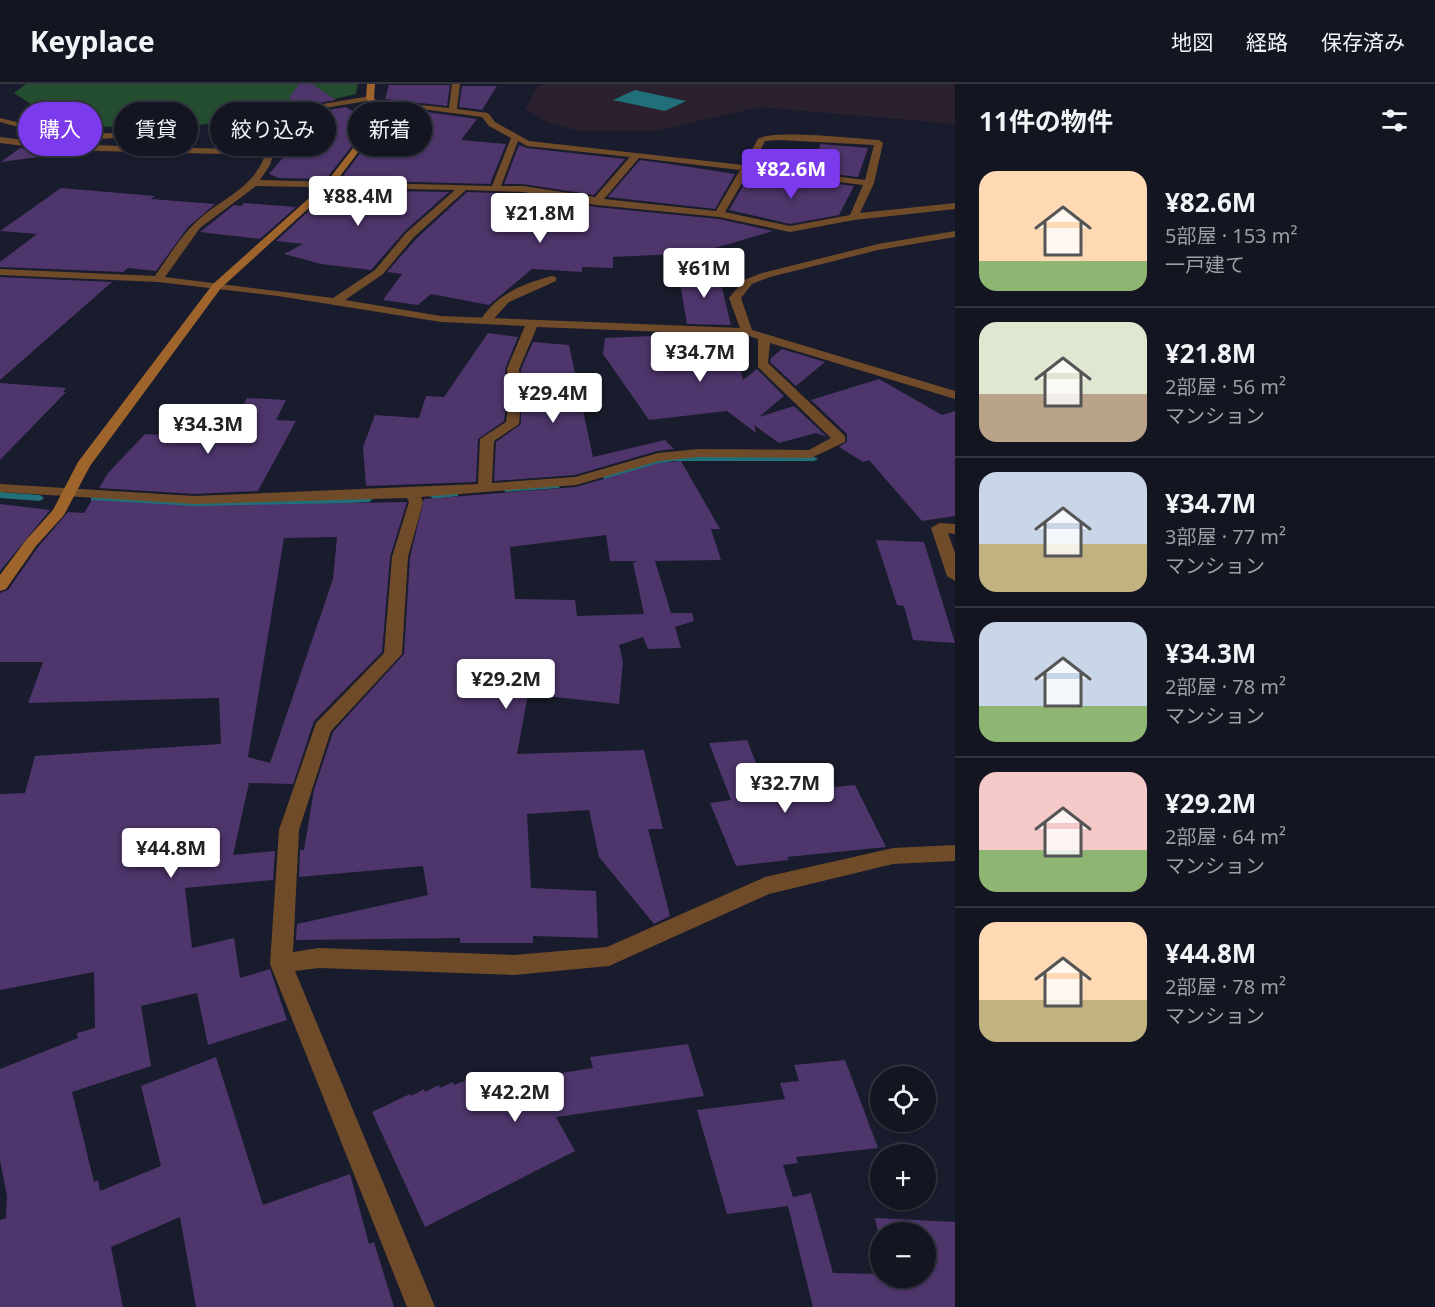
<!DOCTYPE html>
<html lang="ja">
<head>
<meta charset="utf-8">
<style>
  :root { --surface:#131521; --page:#1c1e2a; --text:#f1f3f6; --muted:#9d9fa5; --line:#32343f; --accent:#7c3aed }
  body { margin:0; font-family:"Noto Sans","Noto Sans JP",sans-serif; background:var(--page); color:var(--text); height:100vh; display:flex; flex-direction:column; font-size:22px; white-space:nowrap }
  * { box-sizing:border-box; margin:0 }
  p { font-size:20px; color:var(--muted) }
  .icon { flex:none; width:33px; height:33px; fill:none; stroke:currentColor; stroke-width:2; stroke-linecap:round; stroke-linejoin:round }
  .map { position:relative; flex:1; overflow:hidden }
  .sheet { display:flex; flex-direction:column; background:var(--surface); width:480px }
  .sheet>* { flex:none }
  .banner { position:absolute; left:18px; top:18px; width:570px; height:54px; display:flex; gap:12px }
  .controls { position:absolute; left:870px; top:982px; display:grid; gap:12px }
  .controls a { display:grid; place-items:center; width:66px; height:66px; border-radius:50%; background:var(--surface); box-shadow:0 2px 4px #0004,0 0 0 2px var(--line); font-size:30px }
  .price { position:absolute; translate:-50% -51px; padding:0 14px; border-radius:6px; background:#fff; color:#222; font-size:20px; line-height:39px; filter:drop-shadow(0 2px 3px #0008) }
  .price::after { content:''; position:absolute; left:50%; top:36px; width:18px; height:14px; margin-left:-9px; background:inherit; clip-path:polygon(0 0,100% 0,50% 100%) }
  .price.active { background:var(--accent); color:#fff }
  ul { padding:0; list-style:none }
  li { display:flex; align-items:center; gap:18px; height:150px; padding:0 24px }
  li+li { border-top:2px solid var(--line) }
  li span { display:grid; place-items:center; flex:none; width:168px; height:120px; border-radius:18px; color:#555 }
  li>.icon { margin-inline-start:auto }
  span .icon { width:72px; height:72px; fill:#fffc; stroke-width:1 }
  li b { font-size:26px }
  h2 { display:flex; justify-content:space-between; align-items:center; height:72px; padding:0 24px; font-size:26px }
  .chip { padding:0 21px; border-radius:27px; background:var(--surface); box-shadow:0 2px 4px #0004,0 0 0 2px var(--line); font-size:21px; line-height:54px }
  .chip.active { background:var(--accent); color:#fff }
  header { display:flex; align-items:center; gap:36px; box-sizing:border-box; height:84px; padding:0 30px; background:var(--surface); border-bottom:2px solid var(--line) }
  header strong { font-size:28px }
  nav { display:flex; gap:33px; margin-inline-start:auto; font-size:21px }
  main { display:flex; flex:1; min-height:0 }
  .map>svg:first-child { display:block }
  .education { fill:#2a202e }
  .green { fill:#244d2f }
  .water { fill:#217079 }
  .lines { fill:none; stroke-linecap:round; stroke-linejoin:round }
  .stream { fill:#217079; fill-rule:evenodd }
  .building { fill:#4e356b; fill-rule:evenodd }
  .lane { fill:#704b2a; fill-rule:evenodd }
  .street { fill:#704b2a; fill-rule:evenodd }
  .secondary { fill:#9f642c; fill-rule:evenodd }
</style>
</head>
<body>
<header>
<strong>Keyplace</strong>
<nav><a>地図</a><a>経路</a><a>保存済み</a></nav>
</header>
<main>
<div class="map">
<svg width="955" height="1223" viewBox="0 0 955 1223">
  <rect width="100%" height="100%" fill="#191c2c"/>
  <!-- education -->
  <path class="education" d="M546,0H955V40L760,23L655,47H579L547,38L525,25L538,2Z"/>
  <!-- green -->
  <path class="green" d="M26,0H358L356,10L277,28L200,41L89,43L40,26L14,9Z"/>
  <!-- water -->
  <path class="water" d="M635,6L686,17L665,27L613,16Z"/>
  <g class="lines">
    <!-- stream -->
    <path class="stream" d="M672,373H814L818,375L814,377H672L607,396L603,394L604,392Z
      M556,399L560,402L559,404L506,408L502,405L506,402Z
      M455,407L458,408V412L434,415L430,412L434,409Z
      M0,408L40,411L44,414L40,417L0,414Z
      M94,412L222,419L369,412L373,415L369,418L222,425L91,417V413Z"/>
  </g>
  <!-- building -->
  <path class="building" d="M299,0H312L336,16L301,22L289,14Z
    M389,1H450L447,22L385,15Z
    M462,2H497L482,26L459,23Z
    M383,22L477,35L461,56L506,60L490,100L340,96L367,60L373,40L380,45Z
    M346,23L362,33L355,58L326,95L279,94L269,90L291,64L277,65L280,54L273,43L321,37L310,29Z
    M262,45L268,55L264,64L252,63L251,46Z
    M820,60L868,64L858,93L816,88Z
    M519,61L527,64L625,75L594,111L523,100H504Z
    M20,64L56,68L67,69L1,78Z
    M640,76L670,80L735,90L715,125L608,113Z
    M749,92L813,102L814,97L854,102L839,131L790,140L729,126Z
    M61,104L155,112L151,115L215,120L188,143L156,187L128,184L123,188L0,183V178L37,150L0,147Z
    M332,106L449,108L405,147L371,186L321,180L284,170L303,160L276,157L312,124L367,129L325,112Z
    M467,108L523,110L596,123L719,135L773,147L677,175L676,170L613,173V184L582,183V188L532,185L489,221L431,210L418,221L383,216L402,190L387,188L416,155Z
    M244,119L296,123L260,155L200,148L234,121L241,122Z
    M678,187L719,192L731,241L687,240Z
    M0,193L112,198L0,296Z
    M488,249L518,253L505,285L507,315L504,337L478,355L476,398L366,402L363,363L375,331L419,334L426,312L444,313Z
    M675,251L733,253L743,296L757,285L784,312L759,333L794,322L827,353L816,349L779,359L754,341L756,349L727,327L649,336L603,270L605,254Z
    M533,258L569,261L593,373L665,356L674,365L657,367L575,391L494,397L496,358L521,340V285Z
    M782,265L825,278L796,302L770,278L771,274Z
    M879,295L942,331L955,327V432L922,437L869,376L863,378L839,363L847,358V350L811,316Z
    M0,299L66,304L63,308H66L0,376Z
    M247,314L286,316L276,336L296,337L258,407L194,410L99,404L108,389L145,350L202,353L220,329L239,330Z
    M681,377L720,445H711L721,476L655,477L671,529H692L694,537L675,543L681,564L648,565L643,553L619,561L623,578L619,620L528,610L517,670L644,666L663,745H648L670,832L654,840L599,773L589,726L527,730L531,804L596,807L598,854L533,852V859H460V854L296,856L297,840L428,811L423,782L299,793L300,766H304L314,706L333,648L404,570L410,473L424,415L576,403L659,379ZM606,451L610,477H638L633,479L644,530L577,532L575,516L515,515L510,463Z
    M92,416L194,422L407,418L390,473L382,568L314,637L293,700L249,699L233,771L275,767L273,796L185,804L192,864L234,854L240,894L270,885L287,936L208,961L197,909L141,922L151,982L72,1008L94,1098L98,1096L100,1107L161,1082L141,1002L216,973L263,1121L350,1090L369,1160L374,1158L394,1223H196L180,1133L111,1163L123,1223H0V1136L6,1134L7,1112L0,1076V985L78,954L77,949L95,944L94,888L0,906V710L25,709L35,672L221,660L219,614L28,619L43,578H0V509L8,506L38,463L68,428L84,429ZM337,453L333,495L270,679L248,673L284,454Z
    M0,420L50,426L0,487Z
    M876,456L924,458L955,559L913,556L904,522L897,521Z
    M747,656L758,684L764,683L775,709L855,701L886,763L787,773L789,776L736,782L710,719L731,716L709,659Z
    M688,960L704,1012L556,1033L575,1067L425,1143L372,1028L410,1010L411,1012L424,1005L425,1008L439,1001L440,1004L453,998L454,1001L469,995L470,998L483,992L486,997L498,992L500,996L513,989L517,996L593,984L590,973Z
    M845,976L878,1064L796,1073L798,1079L783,1081L793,1113L811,1109L833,1189L880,1190V1194H926V1149H880V1157L875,1134L955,1138V1223H813L788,1122L727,1130L697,1026L785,1015L780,999L799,997L794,981Z"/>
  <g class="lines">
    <!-- lane -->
    <path class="lane" d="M552,192L556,193V197L509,218L490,239L480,237C495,211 524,199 552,192Z"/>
    <!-- street -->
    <path class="street" d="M452,0H460L457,25L488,29L495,38L529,57L743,81L758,55C774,45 856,55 879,56L883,59L874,99L860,129L955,119V125L854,136L790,148L719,133L596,121L523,108L466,106L414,153L383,190L345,216L441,232L740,244L729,214L744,196L762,189L878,160L955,147V153L878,166L770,193L752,200L741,214L752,246L955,307V315L770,259L768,279L845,352V358L811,374L699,373L659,377L576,401L421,413L423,418L408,473L402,570L331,647L299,746L293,868L319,864L514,871L607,863L765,793L893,764L955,761V777L893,780L769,810L609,882L514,891L319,884L295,887L435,1223H407L270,880L279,746L316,639L384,569L392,473L409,418L407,414L194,420L0,408V400L194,412L478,400L480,355L506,338L509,315L507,285L525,242L441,238L278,212L158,198L0,191V185L155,192C168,174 179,154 195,139C219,115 253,106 265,71L56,66L0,59V53L56,60L266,66L270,55L260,36L311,22L370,12L373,16L312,26L268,39L278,55L270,81L260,96L492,102L511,54L489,42L482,33L369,18L373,16L449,24ZM780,56L874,61L865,96L752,82L765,57ZM518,57L527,62L630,73L595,113L523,102H501ZM639,74L740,86L716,127L604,115ZM749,87L863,101L850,131L790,142L725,128ZM256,102L455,106L406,149L375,186L333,214L165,193L200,144ZM537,243L746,251L758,255V283L831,354L809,366L699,365L658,369L575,393L492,399L494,357L519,340L521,315L519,285Z
      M0,34L70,51L156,47L160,49L156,51L70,57L0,38Z
      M939,439L955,440V450L948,449L955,469V497L947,492L931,444Z"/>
    <!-- secondary -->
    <path class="secondary" d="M367,0H375L374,14L377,18L365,59L332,103L221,204L90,382L64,431L36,462L6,505L0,507V491L26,456L53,426L78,378L213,200L326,99L357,59L369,18L366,14Z"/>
  </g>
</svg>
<div class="controls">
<a><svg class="icon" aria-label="locate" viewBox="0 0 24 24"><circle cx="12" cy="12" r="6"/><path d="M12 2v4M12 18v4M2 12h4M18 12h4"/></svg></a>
<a>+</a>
<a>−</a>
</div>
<b class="price active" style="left:791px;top:116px">¥82.6M</b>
<b class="price" style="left:358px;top:143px">¥88.4M</b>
<b class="price" style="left:540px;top:160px">¥21.8M</b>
<b class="price" style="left:704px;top:215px">¥61M</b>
<b class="price" style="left:700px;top:299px">¥34.7M</b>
<b class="price" style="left:553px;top:340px">¥29.4M</b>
<b class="price" style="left:208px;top:371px">¥34.3M</b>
<b class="price" style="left:506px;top:626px">¥29.2M</b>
<b class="price" style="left:785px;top:730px">¥32.7M</b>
<b class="price" style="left:171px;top:795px">¥44.8M</b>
<b class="price" style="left:515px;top:1039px">¥42.2M</b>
<div class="banner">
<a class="chip active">購入</a>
<a class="chip">賃貸</a>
<a class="chip">絞り込み</a>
<a class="chip">新着</a>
</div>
</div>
<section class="sheet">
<h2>11件の物件<svg class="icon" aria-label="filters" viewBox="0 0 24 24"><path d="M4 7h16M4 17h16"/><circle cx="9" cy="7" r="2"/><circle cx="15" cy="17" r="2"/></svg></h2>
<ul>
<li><span style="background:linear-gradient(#ffd9b3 75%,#8fb573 0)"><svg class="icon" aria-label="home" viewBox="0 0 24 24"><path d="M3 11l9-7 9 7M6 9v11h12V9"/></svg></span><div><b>¥82.6M</b><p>5部屋 · 153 m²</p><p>一戸建て</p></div></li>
<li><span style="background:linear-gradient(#dfe7d0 60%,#b9a48a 0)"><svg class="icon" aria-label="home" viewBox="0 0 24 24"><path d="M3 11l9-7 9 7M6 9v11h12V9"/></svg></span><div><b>¥21.8M</b><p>2部屋 · 56 m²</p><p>マンション</p></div></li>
<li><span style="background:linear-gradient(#c9d6e8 60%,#c2b280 0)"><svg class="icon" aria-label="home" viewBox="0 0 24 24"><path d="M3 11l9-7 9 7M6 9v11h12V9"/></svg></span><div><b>¥34.7M</b><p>3部屋 · 77 m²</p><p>マンション</p></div></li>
<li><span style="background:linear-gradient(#c9d6e8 70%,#8fb573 0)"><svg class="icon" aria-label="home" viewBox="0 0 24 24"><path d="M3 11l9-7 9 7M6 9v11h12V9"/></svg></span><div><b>¥34.3M</b><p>2部屋 · 78 m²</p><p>マンション</p></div></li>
<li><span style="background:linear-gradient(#f6c9c9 65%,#8fb573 0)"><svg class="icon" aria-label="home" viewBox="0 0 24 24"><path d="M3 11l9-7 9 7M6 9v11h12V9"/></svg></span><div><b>¥29.2M</b><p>2部屋 · 64 m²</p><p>マンション</p></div></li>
<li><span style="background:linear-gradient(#ffd9b3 65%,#c2b280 0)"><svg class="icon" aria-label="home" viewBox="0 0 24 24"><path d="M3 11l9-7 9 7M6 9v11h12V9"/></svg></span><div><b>¥44.8M</b><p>2部屋 · 78 m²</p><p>マンション</p></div></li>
</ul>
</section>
</main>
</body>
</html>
